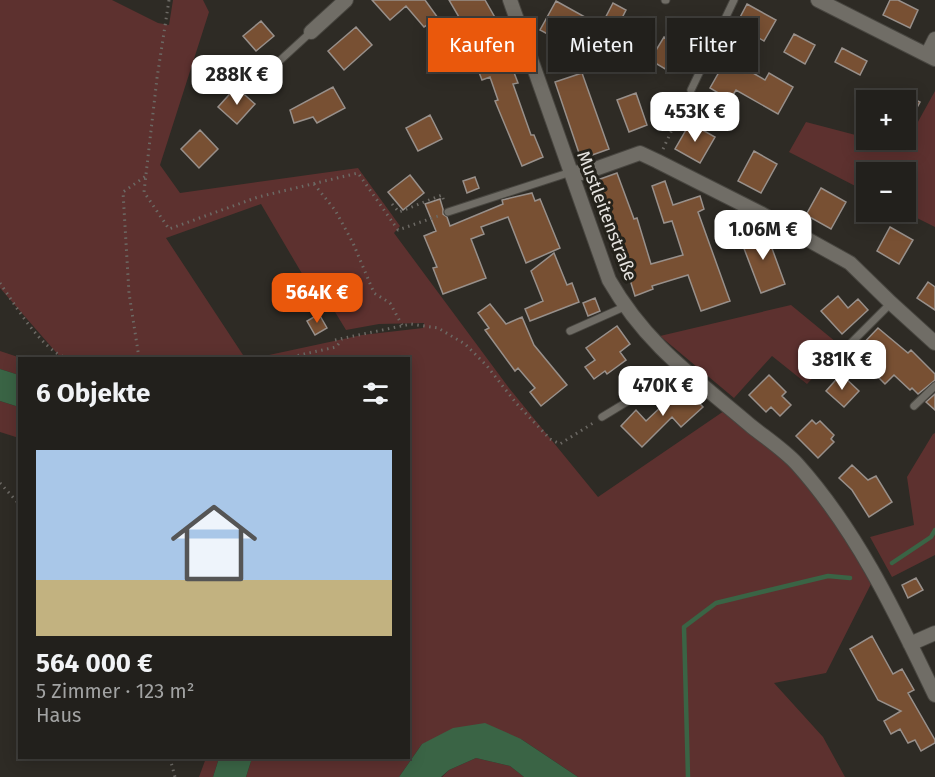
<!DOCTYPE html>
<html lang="de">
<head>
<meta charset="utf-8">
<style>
  :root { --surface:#22201c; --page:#2e2d29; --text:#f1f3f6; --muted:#a2a3a3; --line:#3f3e3b; --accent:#ea580c }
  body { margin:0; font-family:"Fira Sans",sans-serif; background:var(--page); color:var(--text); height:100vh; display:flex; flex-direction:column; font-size:22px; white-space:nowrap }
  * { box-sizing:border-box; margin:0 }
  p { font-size:20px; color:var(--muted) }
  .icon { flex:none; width:33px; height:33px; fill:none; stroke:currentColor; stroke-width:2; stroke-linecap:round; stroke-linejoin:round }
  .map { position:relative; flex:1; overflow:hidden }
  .side { position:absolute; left:18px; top:357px; width:392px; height:402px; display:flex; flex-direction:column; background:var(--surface); border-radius:0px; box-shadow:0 3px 15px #0003,0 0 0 2px var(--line) }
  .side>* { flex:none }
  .top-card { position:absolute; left:428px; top:18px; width:417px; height:54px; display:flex; gap:12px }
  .buttons { position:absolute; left:856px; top:90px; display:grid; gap:12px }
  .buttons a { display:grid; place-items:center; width:60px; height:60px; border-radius:0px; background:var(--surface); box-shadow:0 3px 15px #0003,0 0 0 2px var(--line); font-size:30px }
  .price { position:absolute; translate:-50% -51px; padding:0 14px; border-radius:12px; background:#fff; color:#222; font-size:20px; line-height:39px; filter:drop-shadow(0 2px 3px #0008) }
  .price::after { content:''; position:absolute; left:50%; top:36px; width:18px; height:14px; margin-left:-9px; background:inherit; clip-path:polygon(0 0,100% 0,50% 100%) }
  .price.active { background:var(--accent); color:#fff }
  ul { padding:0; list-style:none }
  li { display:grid; align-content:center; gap:12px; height:318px; padding:0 18px }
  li+li { border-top:2px solid var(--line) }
  li span { display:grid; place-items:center; height:186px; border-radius:0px; color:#555 }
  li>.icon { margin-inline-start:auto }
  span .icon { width:108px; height:108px; fill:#fffc; stroke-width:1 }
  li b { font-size:26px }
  h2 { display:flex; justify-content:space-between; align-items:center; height:72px; padding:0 18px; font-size:26px }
  .chip { padding:0 21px; border-radius:0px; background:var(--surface); box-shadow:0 3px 15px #0003,0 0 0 2px var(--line); font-size:21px; line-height:54px }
  .chip.active { background:var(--accent); color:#fff }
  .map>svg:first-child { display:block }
  .green { fill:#5d312f }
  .water { fill:#3a6445 }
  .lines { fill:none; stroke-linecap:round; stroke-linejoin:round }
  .stream { stroke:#3a6445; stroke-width:4.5 }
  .building { fill:#785033; stroke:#98908b; stroke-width:1.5 }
  .lane-casing { stroke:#484640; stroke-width:9 }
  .street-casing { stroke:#484640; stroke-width:16 }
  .path { stroke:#6c6964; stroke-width:3; stroke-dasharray:1.5 4.5; stroke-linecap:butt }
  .lane { stroke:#706d66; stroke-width:7 }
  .street { stroke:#706d66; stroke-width:14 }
  .labels { text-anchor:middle; stroke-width:6; stroke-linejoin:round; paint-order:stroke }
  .street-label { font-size:18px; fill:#e5e3df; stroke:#24221b }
</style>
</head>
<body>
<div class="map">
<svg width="935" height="777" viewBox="0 0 935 777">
  <rect width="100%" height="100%" fill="#2e2b25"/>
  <!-- green -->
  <path class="green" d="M0,0H112L158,23L169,25L173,0H203L209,12L160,165L180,193L358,168L400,226L394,233L509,388L598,497L724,411L791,466L834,520L871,584L826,673L774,683L823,737L845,777H578L521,739L422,744L399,777H246L252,758H408V358H255L362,335L423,328L424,323L379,324L346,330L332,307L324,311L261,204L166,238L245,358H61L0,288Z
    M935,91V227L905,212L906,172H867V192L789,152L806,122L867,138V140L904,147Z
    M791,305L842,347L807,384L772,356L734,398L660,336Z
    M0,351L21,358L19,375L0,369Z
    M0,401L19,407V438L0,432Z
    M935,433V555L892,577L870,537L914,525L907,477L933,434Z
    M206,758H219L213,777H199Z
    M476,758L510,766L524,777H442L449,770Z"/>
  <!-- water -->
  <path class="water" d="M0,369L19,375V407L0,401Z
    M485,723L521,739L578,777H524L510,766L476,758L449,770L441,777H399L422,744L453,728Z
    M219,758H252L246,777H213Z"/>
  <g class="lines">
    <!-- stream -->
    <path class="stream" d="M892,563L931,537L935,530
      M688,777L684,627L716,603L828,576L850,578"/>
  </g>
  <!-- building -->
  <path class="building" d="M372,0H425L438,18L424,27L406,6L390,20Z
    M449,0H485L497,21L470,36Z
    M890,0H898L918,10L910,28L883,15Z
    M556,1L601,26L613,3L626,10L619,24L633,31L619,58L574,35L568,45L540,30Z
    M747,4L776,20L764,41L736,25Z
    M261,21L274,36L256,51L243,36Z
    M356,27L372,45L344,70L328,51Z
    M794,34L815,45L805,64L784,52Z
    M664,37L681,47L667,70L650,60Z
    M842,48L867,61L860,75L835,62Z
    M505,49L518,83L513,84L531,135H534L543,157L522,166L495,101L498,100L490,77L482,80L475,62L483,59V57Z
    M727,58L765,80L769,73L793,87L778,114L736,90L730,100L710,88Z
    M582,73L609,149L581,159L555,82Z
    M236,87L255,104L237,124L218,107Z
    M333,87L345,108L317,123L313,117L294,123L290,110Z
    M636,93L647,125L629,132L617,100Z
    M906,95L920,102L906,128Z
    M430,115L442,139L418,151L406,128Z
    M690,123L715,137L700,163L675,149Z
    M200,130L218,149L199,168L181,149Z
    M754,151L777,164L761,193L738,181Z
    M617,173L634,219L637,218L651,264L683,255L672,221L664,223L652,186L665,181L673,205L700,196L704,209L698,212L730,301L701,311L688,275L652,286L653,289L635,296L623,257L618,259L605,216L602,217L589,183Z
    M410,175L424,193L403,210L388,192Z
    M475,177L479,188L467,193L463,181Z
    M821,188L846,202L831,229L806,215Z
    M532,193L535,201L540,199L560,248L526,263L508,217L481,227L484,234L471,239L486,278L443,294L433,268L437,267L424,236L436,231L425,204L440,199L443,209V214L447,217L450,226L503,204L502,200Z
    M890,227L913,240L899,264L877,251Z
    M767,229L771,242L770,243L785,284L761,293L740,238Z
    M554,253L567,285L572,283L579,302L530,321L525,309L543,301L531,271Z
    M928,282L935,287V310L917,298Z
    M838,296L848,308L858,299L868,310L842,334L821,311Z
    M595,298L600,311L588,316L583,303Z
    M490,304L506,324L522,317L534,345L567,385L541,406L530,392L535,388L518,368L515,371L485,330L489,328L478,313Z
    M319,314L327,328L315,335L307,321Z
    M617,326L630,344L620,352L626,360L607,374L605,371L594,379L585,367L595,360L586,348Z
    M878,328L908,353L911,350L935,374V380L918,394L912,388L910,390L894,375L885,384L878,377V372L881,369L858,349Z
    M841,374L859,391L844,407L826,391Z
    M769,375L786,392L782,396L791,405L780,416L771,407L766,412L749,395Z
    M683,386L703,407L681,427L672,417L642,447L621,426L636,410L646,421Z
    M935,394V410L926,402Z
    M812,420L816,424L820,421L834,435L831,439L834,442L818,458L796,436Z
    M852,465L868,480L876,476L892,502L869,517L852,490L839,478Z
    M916,578L923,590L908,598L902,585Z
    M872,636L893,674L902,669L914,690L908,693L935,740V743L921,751L915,740L908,743L900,729L891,734L884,721L901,711L878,700L850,649Z"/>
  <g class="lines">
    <!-- lane casing -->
    <g class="lane-casing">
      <path id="lane" d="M665,0H666
        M263,76L311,32
        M691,90L734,0
        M448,212L571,172
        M570,331L624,307
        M848,346L891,303
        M914,406L935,386
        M602,417L681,369"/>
    </g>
    <!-- street casing -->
    <g class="street-casing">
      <path id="street" d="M510,0L609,280C647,346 695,378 751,426C766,438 784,450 797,464C858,532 896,614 935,695
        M818,0L935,59
        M311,32L346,0
        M927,55L935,39
        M571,172L584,173L640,153L657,161L762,214L850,263L891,303L935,343
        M910,644L935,633"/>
    </g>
    <!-- path -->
    <path class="path" d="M169,0L157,78L144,192L169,229L258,197L358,173L398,230L438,216
      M663,149L687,98
      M314,184L335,210L353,243L374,293L390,303L402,325
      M392,204L399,212L442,195L444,202
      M0,283C16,306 40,348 66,358
      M335,340L411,324L438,328L465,344L487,366L516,403L550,439L560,444L593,423
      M139,358L129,293L123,192L146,176
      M286,358L336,347L342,340
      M0,483L20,505
      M170,758L175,777"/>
    <!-- lane -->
    <use href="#lane" class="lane"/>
    <!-- street -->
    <use href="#street" class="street"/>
  </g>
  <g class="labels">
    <!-- street labels -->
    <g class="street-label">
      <text transform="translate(607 216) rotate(69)" y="6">Mustleitenstraße</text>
    </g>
  </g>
</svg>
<div class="buttons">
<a>+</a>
<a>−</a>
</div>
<b class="price" style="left:237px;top:106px">288K €</b>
<b class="price" style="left:695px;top:143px">453K €</b>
<b class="price" style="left:763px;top:261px">1.06M €</b>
<b class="price active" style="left:317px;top:324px">564K €</b>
<b class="price" style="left:842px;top:391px">381K €</b>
<b class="price" style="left:663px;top:417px">470K €</b>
<div class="top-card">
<a class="chip active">Kaufen</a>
<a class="chip">Mieten</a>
<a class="chip">Filter</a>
</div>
<section class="side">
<h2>6 Objekte<svg class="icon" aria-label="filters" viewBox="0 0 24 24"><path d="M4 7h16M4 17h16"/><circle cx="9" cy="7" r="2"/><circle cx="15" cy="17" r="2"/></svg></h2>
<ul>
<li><span style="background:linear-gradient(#a9c7e8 70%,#c2b280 0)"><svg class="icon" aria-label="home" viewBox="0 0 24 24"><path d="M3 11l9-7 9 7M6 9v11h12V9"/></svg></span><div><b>564 000 €</b><p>5 Zimmer · 123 m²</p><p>Haus</p></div></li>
</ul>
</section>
</div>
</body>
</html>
